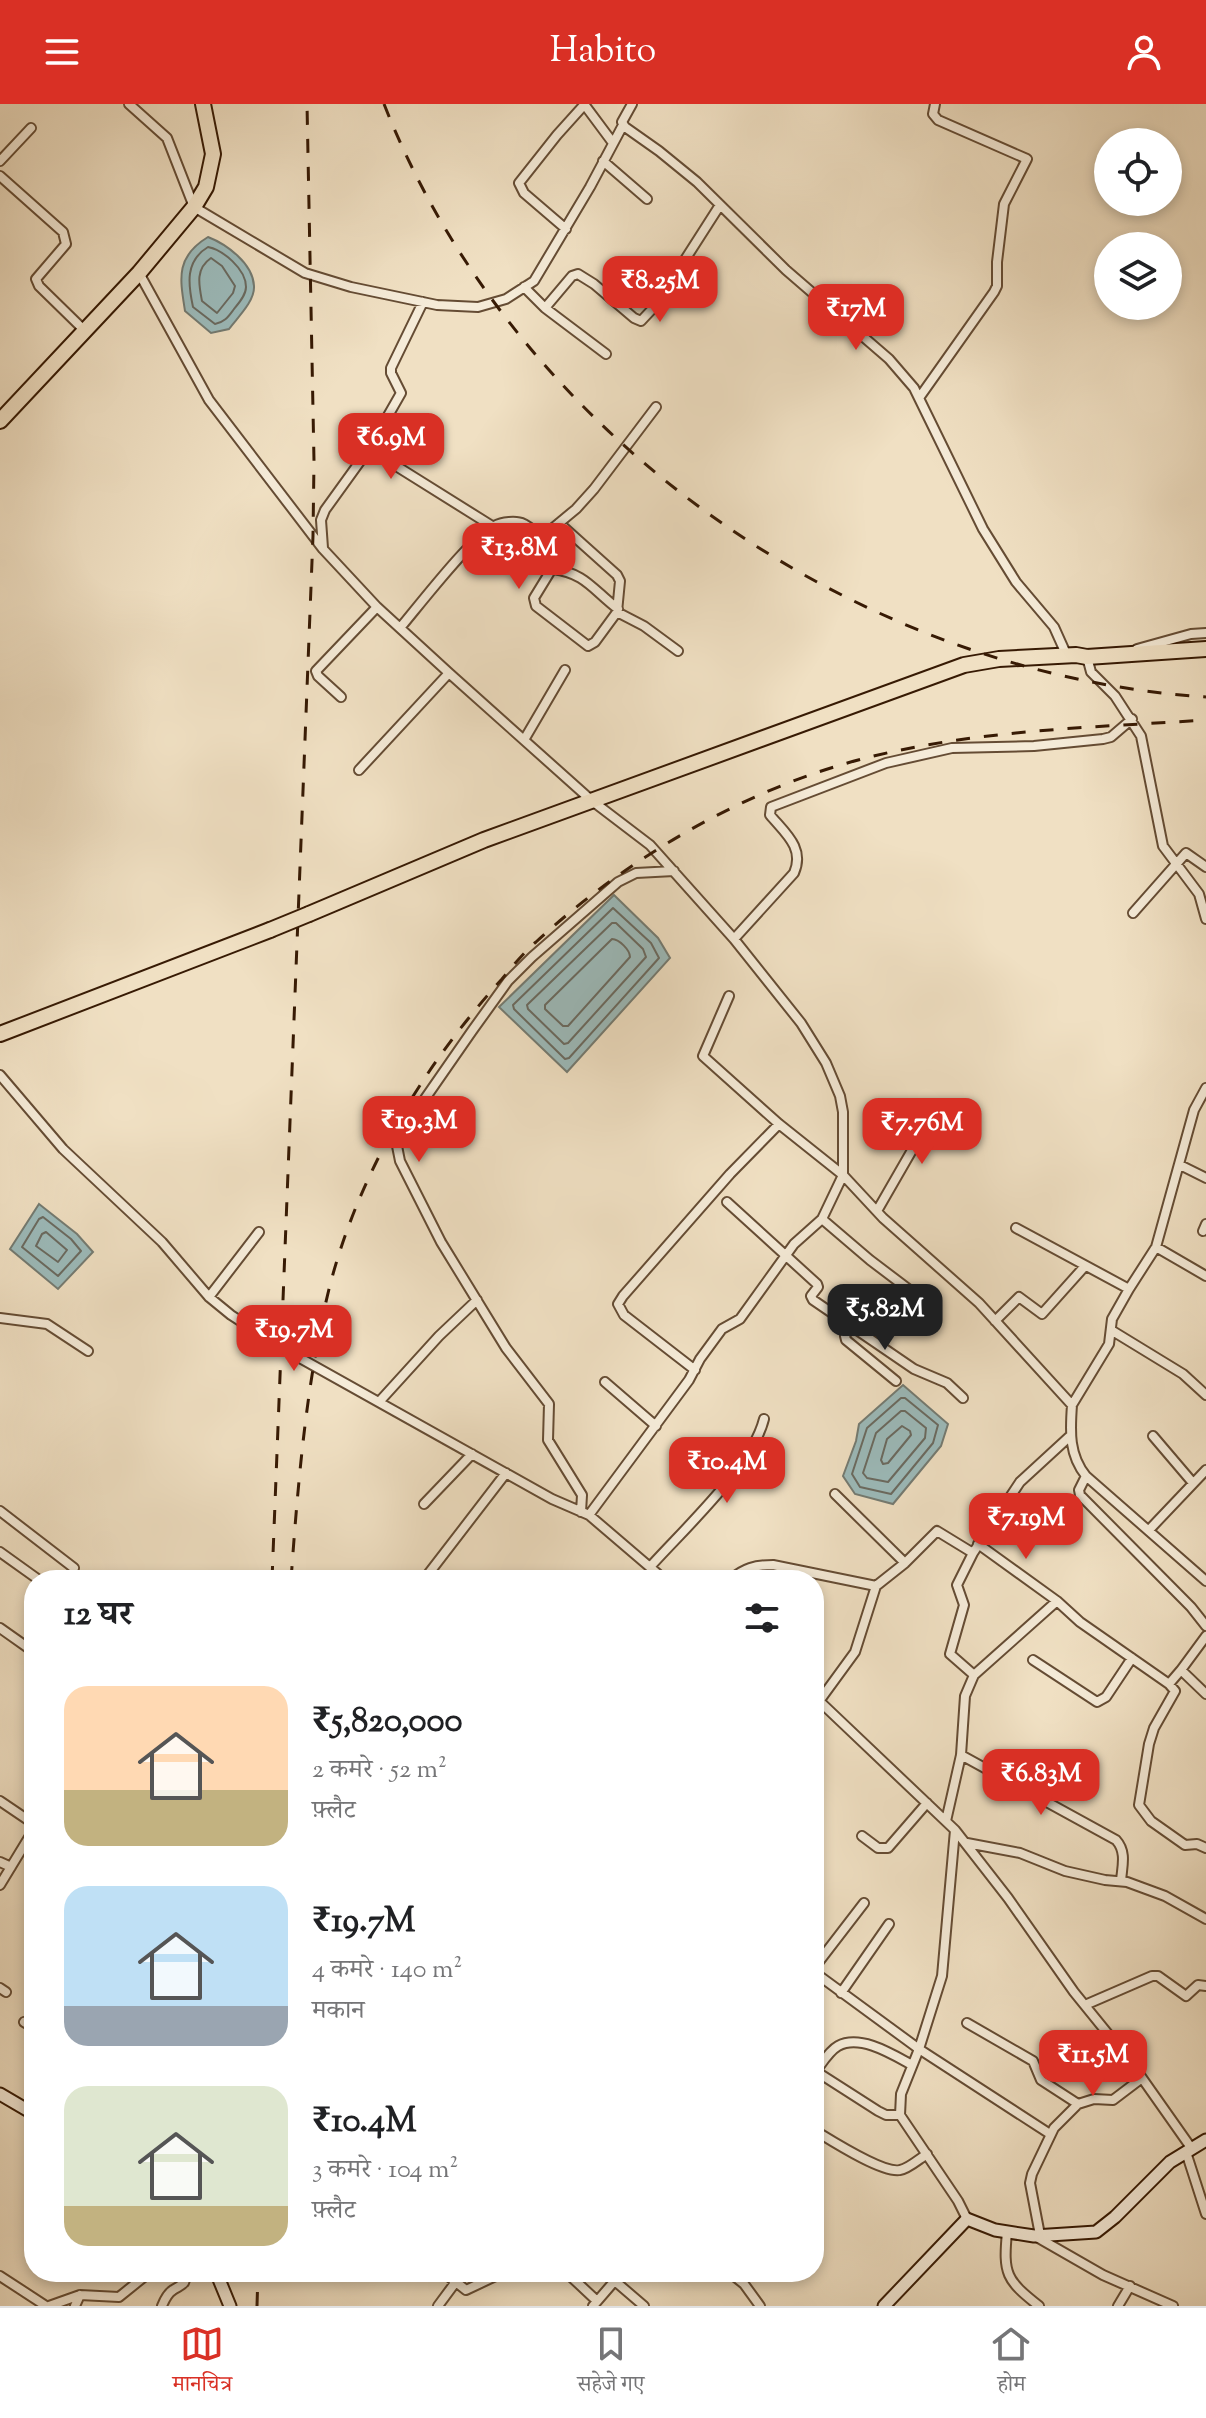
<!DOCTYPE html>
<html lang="hi">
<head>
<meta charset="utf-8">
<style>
  :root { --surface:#fff; --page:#f2f2f2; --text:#202124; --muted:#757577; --line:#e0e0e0; --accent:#d93025 }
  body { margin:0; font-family:"Sorts Mill Goudy","Noto Serif Devanagari",serif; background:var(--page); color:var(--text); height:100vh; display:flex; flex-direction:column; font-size:30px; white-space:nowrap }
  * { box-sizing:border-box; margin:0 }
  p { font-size:26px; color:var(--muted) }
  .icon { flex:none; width:44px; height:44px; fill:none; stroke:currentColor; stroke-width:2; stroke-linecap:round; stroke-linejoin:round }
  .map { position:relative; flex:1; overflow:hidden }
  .sheet { position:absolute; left:24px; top:1466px; width:800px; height:712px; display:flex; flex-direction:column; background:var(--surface); border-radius:32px; box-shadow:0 4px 12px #0003 }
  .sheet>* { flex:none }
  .controls { position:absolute; left:1094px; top:24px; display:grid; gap:16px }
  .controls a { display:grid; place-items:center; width:88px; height:88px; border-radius:50%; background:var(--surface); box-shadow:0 4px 12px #0003; font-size:40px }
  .price { position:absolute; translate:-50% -68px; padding:0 18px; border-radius:16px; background:var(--accent); color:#fff; font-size:26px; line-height:52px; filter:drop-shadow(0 2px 4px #0008) }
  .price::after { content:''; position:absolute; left:50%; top:48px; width:24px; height:18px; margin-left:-12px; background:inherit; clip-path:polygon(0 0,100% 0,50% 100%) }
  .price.selected { background:#222; color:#fff }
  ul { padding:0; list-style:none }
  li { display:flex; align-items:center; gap:24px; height:200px; padding:0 40px }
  li span { display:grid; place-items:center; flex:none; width:224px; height:160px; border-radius:24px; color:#555 }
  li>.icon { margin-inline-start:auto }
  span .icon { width:96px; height:96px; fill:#fffc; stroke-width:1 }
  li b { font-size:34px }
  h2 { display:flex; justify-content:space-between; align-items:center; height:96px; padding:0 40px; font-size:34px }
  header { display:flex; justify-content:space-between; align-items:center; height:104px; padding:0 40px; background:var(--accent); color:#fff; font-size:36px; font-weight:600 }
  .menu { display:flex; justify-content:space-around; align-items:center; height:112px; border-top:2px solid var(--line); background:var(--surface); font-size:22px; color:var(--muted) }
  .menu a { display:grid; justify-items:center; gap:4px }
  .menu .selected { color:var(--accent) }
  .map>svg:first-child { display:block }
  .water { fill:#9cbbbb; stroke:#747b72; stroke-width:2 }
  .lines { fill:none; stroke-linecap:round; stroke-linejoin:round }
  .shore { stroke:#6a6a60; stroke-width:2 }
  .street-casing { stroke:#654c34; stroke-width:12 }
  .secondary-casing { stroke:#371a04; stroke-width:15 }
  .highway-casing { stroke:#371a04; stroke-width:18 }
  .street { stroke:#f5ebd8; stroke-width:8 }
  .secondary { stroke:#f5ebd8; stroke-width:11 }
  .highway { stroke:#f0e0c3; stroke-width:14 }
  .rail { stroke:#371a04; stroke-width:3; stroke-dasharray:14 14; stroke-linecap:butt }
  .highway-bridge-casing { stroke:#371a04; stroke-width:18; stroke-linecap:butt }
  .highway-bridge { stroke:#f0e0c3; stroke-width:14 }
</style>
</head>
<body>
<header><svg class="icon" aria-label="menu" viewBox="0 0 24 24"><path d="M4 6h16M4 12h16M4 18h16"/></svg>Habito<svg class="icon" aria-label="person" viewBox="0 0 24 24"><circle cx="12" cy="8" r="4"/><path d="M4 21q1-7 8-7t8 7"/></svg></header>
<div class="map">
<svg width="1206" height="2202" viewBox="0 0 1206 2202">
  <rect width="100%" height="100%" fill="#f0e0c3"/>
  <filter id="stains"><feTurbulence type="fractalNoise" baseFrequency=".0025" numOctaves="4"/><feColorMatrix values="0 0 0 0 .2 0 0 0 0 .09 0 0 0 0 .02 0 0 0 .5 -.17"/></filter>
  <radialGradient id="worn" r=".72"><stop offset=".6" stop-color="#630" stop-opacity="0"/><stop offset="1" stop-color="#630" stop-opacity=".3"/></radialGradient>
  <!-- water -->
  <path class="water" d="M208,133C226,140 253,159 254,182C255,197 238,213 229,225L211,229L185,207C180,175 175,153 208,133Z
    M614,791L658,834L670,854L567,968L499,903Z
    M39,1100L77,1130L93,1148L58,1185L10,1145Z
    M903,1281L948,1320L941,1342L893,1400L855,1390L843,1372L856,1337L859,1320Z"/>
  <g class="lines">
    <!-- shore -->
    <path class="shore" d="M208,143C223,146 246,165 246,183C246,191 239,199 234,205C228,213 225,218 215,220L193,203C188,180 185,157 208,143Z
      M211,154L222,162L235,182L233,189L217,209L202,197C199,181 195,165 211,154Z
      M613,804L651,839L659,854L569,954L565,955L514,905L513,901Z
      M612,819H616L643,845L646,853L568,939L564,940L528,905L527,901Z
      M612,835C619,835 630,846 630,853L568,922H563L545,905V901Z
      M43,1113L71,1135L81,1147L58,1172L22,1143L39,1115Z
      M46,1128L67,1146L58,1158L36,1142L42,1130Z
      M901,1294H905L938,1321L933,1339L891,1390L860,1383L852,1370L867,1324Z
      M901,1307H905L926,1324L925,1334L888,1378L867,1374L863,1369L876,1329Z
      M902,1322L910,1327L911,1331L888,1359L883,1360L881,1356L887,1335Z"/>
    <!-- street casing -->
    <g class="street-casing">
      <path id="street" d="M129,0L167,34L194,103L305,169L351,183L437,201L478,203L506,195L534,177L590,83L623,21
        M584,0L613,39
        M632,0L622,18L625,23L659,47L697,78L786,166L889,255L914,284L983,425L1016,478L1054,523L1067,552
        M0,57L31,24
        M603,57L647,95
        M0,72L63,128L66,140L36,175L39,182L84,226
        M566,125L524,89L519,79L557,31L584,1
        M139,169L209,296L323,445L377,503L449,569L591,696L650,741L734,835L801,919L826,959L840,992L843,1008V1071L883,1114L979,1199L1072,1301C1070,1328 1069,1351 1086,1372L1206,1477
        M524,183L545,204L606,250
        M545,204L572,172L578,170L594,180L634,214L641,217L656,201L720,101
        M919,294L994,188L997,182V158L1004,100L1027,55L938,16L933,10L935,0
        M369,345L401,289L391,269V264L423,198
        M559,419L617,471L620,477L617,508
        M541,434L576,405L594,385L656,303
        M323,444L321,416L325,406L369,345L492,422
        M553,465C585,469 593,486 618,505
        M400,524C417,504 474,430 494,422C502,418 516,416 524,420C540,429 540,435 540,450L553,463L534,494L536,502L588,542L595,538L617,508L644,522L678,547
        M1137,545L1191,530L1206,529
        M1087,553L1091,568L1115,592L1141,632L1163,742L1199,790L1206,815
        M341,593L318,572L316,567L377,503
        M524,636L565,566
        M359,666L449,569
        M1133,809L1186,749L1206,763
        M734,835L794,769C805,744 785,729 770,711L771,703L886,659L952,644L1034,642L1103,635L1111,633L1132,615
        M0,971L63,1045L162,1138L209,1193L231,1211L282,1244L552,1395L589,1411L665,1476
        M1180,1061L1206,1074
        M727,1098L817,1180L818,1183L811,1192L813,1196L914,1265L947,1279L963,1294
        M877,1107L938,1001
        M822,1115L870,1156L936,1206
        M1016,1124L1129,1185L1112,1215L1109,1240L1072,1301
        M1203,1127L1206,1120
        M1156,1143L1206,1172
        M1129,1185L1156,1143L1194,1006L1206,984
        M209,1193L259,1128
        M0,1214L47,1220L88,1247
        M995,1217L1019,1193L1042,1210L1085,1162
        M851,1222L845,1232L846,1236L896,1277
        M1111,1226L1183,1270L1206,1291
        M695,1266L624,1211L618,1200L623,1192L730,1070L779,1020
        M605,1278L656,1322
        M379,1298L439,1232L477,1196
        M1153,1332L1193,1379
        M1086,1372L1079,1386L1080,1391L1191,1503L1206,1522
        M835,1390L905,1459
        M424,1400L472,1350
        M0,1407L74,1464
        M581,1408L582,1391L548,1336L549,1300L506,1244L441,1138L400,1057L397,1042L422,999L472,927L508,877L532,853L618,778L636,769L674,767
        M589,1411L689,1276L700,1255L722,1225L740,1215L794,1140L822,1115L843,1071L779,1020L703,952L729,892
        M1149,1426L1206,1366
        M978,1440L1057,1497
        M0,1448L39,1476
        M650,1463C683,1426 752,1363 764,1315
        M426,1473L506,1369
        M730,1476C744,1464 755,1461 773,1461L876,1482L905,1459L937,1427L973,1449
        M0,1524L34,1548
        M1033,1556L1097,1598L1106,1593L1132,1554
        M1181,1566L1206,1532
        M974,1571L950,1550L964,1501L957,1481L973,1449L1020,1378L1069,1333
        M1169,1580L1175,1587L1154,1624L1149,1640L1139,1701L1151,1717L1185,1741L1197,1740L1206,1744
        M814,1592L955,1726L942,1872L919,1945L901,1990L900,2011L958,2097L967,2115
        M820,1596L855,1548L876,1482
        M961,1651L1116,1736C1127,1748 1122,1763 1121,1777
        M0,1697L34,1720
        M946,1717L961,1651L965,1592L974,1571L1057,1497L1080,1518L1169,1580L1181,1566L1206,1590
        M955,1726L1008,1794L1074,1888L1130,1957L1192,2045
        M862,1732L878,1744H888L927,1699
        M967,1739L1020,1749L1065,1767L1105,1776L1127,1778L1165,1792L1206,1815
        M0,1758L11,1763
        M0,1781L34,1725
        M814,1864L864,1799
        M814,1868L919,1945L1050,2030
        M0,1884L6,1888
        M841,1889L889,1820
        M1085,1901L1152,1872H1158L1186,1892L1198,1881L1206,1882
        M24,1918L34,1924
        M967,1919L1033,1957L1041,1976L1078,2000L1054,2024L1032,2070L1030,2079L1040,2131
        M814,1966L878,2007L886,2011H900
        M816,1967C822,1959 829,1947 838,1942C860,1930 892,1950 912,1961
        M1078,2000L1094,1995L1113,1996L1142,1974
        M814,2026C829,2035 883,2070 900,2066C908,2065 919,2055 927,2050
        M1186,2048L1206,2110
        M1007,2128C1003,2170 1006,2176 1039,2202
        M1035,2132L1103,2171L1173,2202
        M443,2168L466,2186L504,2168
        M566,2168L597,2197
        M729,2168L744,2180L760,2202
        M0,2172L46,2202
        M49,2202L80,2191L119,2193L150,2168
        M75,2202L80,2191
        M162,2202C164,2197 168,2189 173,2186C182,2180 187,2181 185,2168
        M438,2202L455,2179
        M593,2202L612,2180L616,2178L644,2202
        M1118,2202L1130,2182"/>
    </g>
    <!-- secondary casing -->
    <g class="secondary-casing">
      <path id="secondary" d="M0,1990L34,2010
        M216,2168L230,2202
        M884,2202L967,2115L995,2126L1034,2132L1096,2128L1115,2113L1170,2058L1206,2036"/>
    </g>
    <!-- highway casing -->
    <g class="highway-casing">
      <path id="highway" d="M0,317L139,169L194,103L206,83L213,50L203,0
        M309,810L484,736L964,561L999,555L1076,551L1087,553L1206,545
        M0,930L270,826"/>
    </g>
    <!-- street -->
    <use href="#street" class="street"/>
    <!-- secondary -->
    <use href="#secondary" class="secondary"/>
    <!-- highway -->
    <use href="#highway" class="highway"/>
    <!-- rail -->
    <path class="rail" d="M384,0C514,331 854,570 1206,593
      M272,1476L313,432L314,357L307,0
      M291,1476C298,1379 306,1280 329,1185C358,1070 423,962 502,875C513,862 523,849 536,838C620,760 733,692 844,660C961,626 1085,624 1206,616
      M257,2202L258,2168"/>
    <!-- highway-bridge casing -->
    <g class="highway-bridge-casing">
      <path id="highway-bridge" d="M270,826L309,810"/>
    </g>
    <!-- highway-bridge -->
    <use href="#highway-bridge" class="highway-bridge"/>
  </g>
  <rect width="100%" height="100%" filter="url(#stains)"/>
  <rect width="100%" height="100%" fill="url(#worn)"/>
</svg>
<div class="controls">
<a><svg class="icon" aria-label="locate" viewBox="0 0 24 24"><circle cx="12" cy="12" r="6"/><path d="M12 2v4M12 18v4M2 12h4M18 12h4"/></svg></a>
<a><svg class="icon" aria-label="layers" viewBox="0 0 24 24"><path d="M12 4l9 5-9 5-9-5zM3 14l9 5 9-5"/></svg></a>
</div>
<b class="price" style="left:660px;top:220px">₹8.25M</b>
<b class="price" style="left:856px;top:248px">₹17M</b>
<b class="price" style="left:391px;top:377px">₹6.9M</b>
<b class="price" style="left:519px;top:487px">₹13.8M</b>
<b class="price" style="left:419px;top:1060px">₹19.3M</b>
<b class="price" style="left:922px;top:1062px">₹7.76M</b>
<b class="price selected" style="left:885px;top:1248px">₹5.82M</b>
<b class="price" style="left:294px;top:1269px">₹19.7M</b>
<b class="price" style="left:727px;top:1401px">₹10.4M</b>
<b class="price" style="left:1026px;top:1457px">₹7.19M</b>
<b class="price" style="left:1041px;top:1713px">₹6.83M</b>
<b class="price" style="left:1093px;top:1994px">₹11.5M</b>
<section class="sheet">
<h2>12 घर<svg class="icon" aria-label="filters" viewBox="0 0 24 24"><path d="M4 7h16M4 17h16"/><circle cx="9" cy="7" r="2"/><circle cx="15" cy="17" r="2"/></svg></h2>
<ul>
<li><span style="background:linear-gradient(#ffd9b3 65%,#c2b280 0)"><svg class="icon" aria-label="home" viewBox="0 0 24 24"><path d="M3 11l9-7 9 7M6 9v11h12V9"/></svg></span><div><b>₹5,820,000</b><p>2 कमरे · 52 m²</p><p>फ़्लैट</p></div></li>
<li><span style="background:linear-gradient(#bfe0f5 75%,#9aa5b1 0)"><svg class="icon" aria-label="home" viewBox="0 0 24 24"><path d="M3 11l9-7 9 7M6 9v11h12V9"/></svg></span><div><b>₹19.7M</b><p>4 कमरे · 140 m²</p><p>मकान</p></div></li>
<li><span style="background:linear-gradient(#dfe7d0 75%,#c2b280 0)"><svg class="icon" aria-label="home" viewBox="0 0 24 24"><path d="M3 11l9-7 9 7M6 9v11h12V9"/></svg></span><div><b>₹10.4M</b><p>3 कमरे · 104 m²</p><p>फ़्लैट</p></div></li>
</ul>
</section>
</div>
<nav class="menu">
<a class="selected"><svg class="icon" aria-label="map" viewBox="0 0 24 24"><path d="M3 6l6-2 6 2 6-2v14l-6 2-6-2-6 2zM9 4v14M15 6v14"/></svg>मानचित्र</a>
<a><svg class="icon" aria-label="saved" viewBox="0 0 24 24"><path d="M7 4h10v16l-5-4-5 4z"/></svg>सहेजे गए</a>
<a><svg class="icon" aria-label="home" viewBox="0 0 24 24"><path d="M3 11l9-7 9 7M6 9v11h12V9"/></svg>होम</a>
</nav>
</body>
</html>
